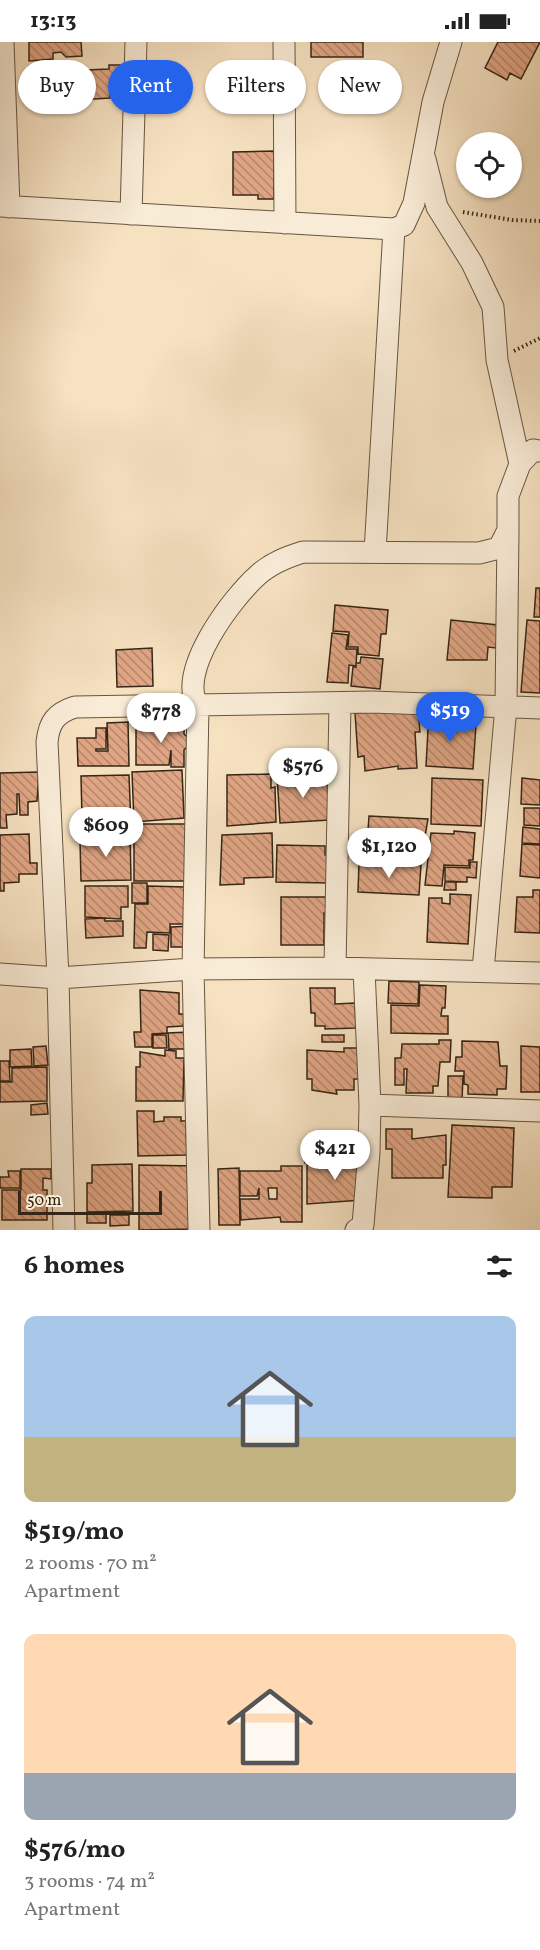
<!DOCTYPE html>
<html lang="en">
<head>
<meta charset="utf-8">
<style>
  :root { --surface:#fff; --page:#f6f6f6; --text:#222; --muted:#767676; --accent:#2563eb }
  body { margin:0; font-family:Vollkorn,serif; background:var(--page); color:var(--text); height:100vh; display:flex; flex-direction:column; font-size:22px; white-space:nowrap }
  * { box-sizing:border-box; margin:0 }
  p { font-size:20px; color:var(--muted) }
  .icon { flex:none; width:33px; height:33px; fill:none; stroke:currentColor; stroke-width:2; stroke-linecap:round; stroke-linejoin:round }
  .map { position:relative; height:1188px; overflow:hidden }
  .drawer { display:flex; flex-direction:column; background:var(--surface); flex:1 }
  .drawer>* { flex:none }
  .hud { position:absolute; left:18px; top:18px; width:504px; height:54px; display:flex; gap:12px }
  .tools { position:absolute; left:456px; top:90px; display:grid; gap:12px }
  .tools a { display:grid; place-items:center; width:66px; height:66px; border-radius:50%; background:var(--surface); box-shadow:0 2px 4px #0004; font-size:30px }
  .scale { position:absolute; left:18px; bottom:15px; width:144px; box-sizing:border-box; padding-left:6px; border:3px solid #362615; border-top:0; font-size:16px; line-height:21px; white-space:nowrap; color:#362615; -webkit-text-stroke:4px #f9ecd7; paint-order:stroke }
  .price { position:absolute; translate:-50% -51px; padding:0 14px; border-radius:21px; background:#fff; color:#222; font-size:20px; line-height:39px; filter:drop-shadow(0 2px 3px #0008) }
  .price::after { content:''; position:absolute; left:50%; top:36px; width:18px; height:14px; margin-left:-9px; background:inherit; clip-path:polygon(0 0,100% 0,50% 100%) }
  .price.on { background:var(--accent); color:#fff }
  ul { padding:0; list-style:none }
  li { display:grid; align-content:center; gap:12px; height:318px; padding:0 24px }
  li span { display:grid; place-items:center; height:186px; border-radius:12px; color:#555 }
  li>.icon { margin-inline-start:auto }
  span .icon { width:108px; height:108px; fill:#fffc; stroke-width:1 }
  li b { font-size:26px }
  h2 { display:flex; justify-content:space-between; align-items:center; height:72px; padding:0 24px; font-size:26px }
  .pill { padding:0 21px; border-radius:27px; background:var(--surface); box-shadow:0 2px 4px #0004; font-size:21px; line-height:54px }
  .pill.on { background:var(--accent); color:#fff }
  .status { display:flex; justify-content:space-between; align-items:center; height:42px; padding:0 30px; background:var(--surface); direction:ltr }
  .status svg { height:16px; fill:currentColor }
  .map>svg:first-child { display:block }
  .building { fill:url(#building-back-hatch); stroke:#362615; stroke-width:1.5; fill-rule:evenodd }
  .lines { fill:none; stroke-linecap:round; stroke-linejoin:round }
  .minor-casing { stroke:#665540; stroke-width:23 }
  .path { stroke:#362615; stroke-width:4; stroke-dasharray:1.5 3; stroke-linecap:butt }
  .minor { stroke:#f9ecd7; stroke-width:21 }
</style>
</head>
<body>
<div class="status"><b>13:13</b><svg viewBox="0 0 49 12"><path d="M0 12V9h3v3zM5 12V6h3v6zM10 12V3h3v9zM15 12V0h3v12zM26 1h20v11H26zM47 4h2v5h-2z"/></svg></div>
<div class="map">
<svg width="540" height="1188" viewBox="0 0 540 1188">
  <defs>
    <pattern id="building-back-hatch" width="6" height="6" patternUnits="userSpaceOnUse" patternTransform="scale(1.5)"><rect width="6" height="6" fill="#e0a584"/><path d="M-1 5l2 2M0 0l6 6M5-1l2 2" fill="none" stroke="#b6866b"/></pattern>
  </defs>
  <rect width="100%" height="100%" fill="#f6e1c1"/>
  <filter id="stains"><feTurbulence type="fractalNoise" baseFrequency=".00333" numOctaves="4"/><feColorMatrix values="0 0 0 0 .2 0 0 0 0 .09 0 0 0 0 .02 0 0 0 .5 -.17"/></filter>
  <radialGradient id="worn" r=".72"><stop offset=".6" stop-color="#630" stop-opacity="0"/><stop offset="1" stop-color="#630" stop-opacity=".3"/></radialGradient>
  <!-- building -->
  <path class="building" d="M29,0H81L82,14L66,15L61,10L53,11V17L29,19Z
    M311,0H363V15H311Z
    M498,0H540L521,37L510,31L507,38L485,26Z
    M109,23H130L126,48L110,49V56L78,58L77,36H86V28L109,27Z
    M274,109V157H258V153H233V110Z
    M536,546H540V575H534Z
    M335,563L388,568L386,592H381L379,614L358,612V605H348L349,590L333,589Z
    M451,578L498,583L496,606L488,605L487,618H447Z
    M527,578L540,579V651L521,650Z
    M332,591L348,593L346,607H357L356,624L349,623L348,641L327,640Z
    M152,606L153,644L117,645L116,608Z
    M361,615L383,617L380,647L351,644L353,625H356V621H360Z
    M418,667L420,690H415L417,726L398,727V724L365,729L364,714L358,715L355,671Z
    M429,669L446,671L445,681L476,683L473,727L426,724Z
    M128,680L129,724H78L77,696H96V686H106V707H96V709H108L107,681Z
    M184,681V692L188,696L187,705L184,708V725H171V708L169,723H136V682Z
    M182,728L184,776L134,780L132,730Z
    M39,730L37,759L28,760V773H20L19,752H17V772L6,773L7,786H0V731Z
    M317,731L318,739H327L329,778L280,781L277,734L292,733L293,739L306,738L305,732Z
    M271,732V746L275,745L276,780L227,784V733Z
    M129,733L131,783L111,784V775L82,776L81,734Z
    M432,736L483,738L481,784L431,782Z
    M522,736L540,738V763L521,762Z
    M524,766H540V784L524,783Z
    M369,774L428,777L423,806L367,803Z
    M134,782H187V839H134Z
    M523,785L540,787V802L522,801Z
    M90,788V798L77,799V789Z
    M454,789L475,791L473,818H469V824L444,823L442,844L425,843L431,791L454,792Z
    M109,791H130L131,838L81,839L80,799H92V795L109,794Z
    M272,791L273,835L244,836V842L220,843L222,793Z
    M29,792L30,821H37V832H19V840L4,841V849H0V793Z
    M522,802L540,803V836L520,834Z
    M277,803L325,804V813L330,814L329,841L276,840Z
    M470,820H477L476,836L467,835V840L445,839V825L470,826Z
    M359,821L421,823L419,853L358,850Z
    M445,840H456V848H444Z
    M132,841H147V861H132Z
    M85,844H128V865H121V877L85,875Z
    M148,844L185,845L184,882H170V891L147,890L146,906H134L135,862H148Z
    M533,848H540V891L515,890L517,855H533Z
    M450,852L471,853L468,902L427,900L429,856H442V861L450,862Z
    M281,855H327L328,871H324V903H281Z
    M105,876V879H123V894L86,896L85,877Z
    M192,884L191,905H171V885Z
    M153,892L169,893L168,909L153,908Z
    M389,939L419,940L418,962L388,961Z
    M420,943L446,944L445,966H442L441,974H448V992L391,991V963L419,964Z
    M310,946H335V962L355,961L356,986L325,987V984H315V971H311Z
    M140,948L179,951V972H186L183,984L167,985V991L152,992V1005H135L134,990H141Z
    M189,990V1007H169L168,991Z
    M153,993H166L167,1006H153Z
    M322,993H344V1000H322Z
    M439,998H451L450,1020H440L438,1044H433V1051H406L407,1027H404V1043H395V1016H401L402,1002H439Z
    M462,999L498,1000L500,1024H507L506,1047H497V1053L468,1052V1043L464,1042V1029H455L456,1015H462Z
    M46,1004L48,1023L34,1024L33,1005Z
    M521,1004L540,1005V1050H521Z
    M344,1006H360V1037H354V1048H336L337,1052L312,1048V1037H307V1008L344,1010Z
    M31,1007L32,1024L10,1025V1008Z
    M165,1008L176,1009V1016H184L183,1059H136V1025H140V1010L165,1014Z
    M0,1019H9L10,1039H0Z
    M47,1025V1059L0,1060V1040H12V1026Z
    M448,1034H463L462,1059H448Z
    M47,1061L48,1072L31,1073V1063Z
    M137,1069H154V1080L164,1079V1075H181V1079H186L187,1113L138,1114Z
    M452,1083L514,1086L512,1145H492V1156L448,1155Z
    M386,1087H412V1097L446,1093V1123H443V1136H392V1107H386Z
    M304,1107H325L326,1120L305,1121Z
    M362,1115V1158L307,1162V1123L335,1122V1116Z
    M132,1122L133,1169L87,1170V1141H92V1123Z
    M139,1123L196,1124V1187L139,1188Z
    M281,1124H302V1180H281L280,1175L241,1178L240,1157H259V1146L257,1154H240V1129H281ZM268,1146H277V1157H269Z
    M239,1126L240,1183H219L218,1127Z
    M21,1127H51V1137L43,1136V1148H47V1178H2V1148H21Z
    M8,1129H20V1146H0V1135H9Z
    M87,1172H106V1181H87Z
    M110,1173H129V1183L110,1184Z"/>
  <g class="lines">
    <!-- minor casing -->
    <g class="minor-casing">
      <path id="minor" d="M3,0L9,165
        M284,0L285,181
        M425,117L437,165L472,221L493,265L497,318L520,422
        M0,164L394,187L404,183L414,161L433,60L451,0
        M131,172L136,0
        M375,510L394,187
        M335,926L340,662
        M483,929L506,664L508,489
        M0,932L58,936L193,927L335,926L540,931
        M370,1063L540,1069
        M64,1188L58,936L47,700C49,680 56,671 75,665L372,660L540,666
        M199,1188L193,927L198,664C176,630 232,556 258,533C271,521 287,515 303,510L479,511L499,506L508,488V454L520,422L533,408L540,409
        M356,1188L363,1183L369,1110L370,1063L364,927"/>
    </g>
    <!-- path -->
    <path class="path" d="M463,170L512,178L540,179
      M514,309L540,296"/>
    <!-- minor -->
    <use href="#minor" class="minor"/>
  </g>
  <rect width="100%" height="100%" filter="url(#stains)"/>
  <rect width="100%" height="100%" fill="url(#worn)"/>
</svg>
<div class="tools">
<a><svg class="icon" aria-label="locate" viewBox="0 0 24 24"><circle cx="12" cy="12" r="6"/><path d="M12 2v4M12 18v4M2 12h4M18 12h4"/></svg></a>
</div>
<div class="scale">50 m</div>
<b class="price on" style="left:450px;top:701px">$519</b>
<b class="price" style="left:161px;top:702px">$778</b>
<b class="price" style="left:303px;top:757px">$576</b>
<b class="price" style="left:106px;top:816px">$609</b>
<b class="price" style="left:389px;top:837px">$1,120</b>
<b class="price" style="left:335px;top:1139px">$421</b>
<div class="hud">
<a class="pill">Buy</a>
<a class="pill on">Rent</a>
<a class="pill">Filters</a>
<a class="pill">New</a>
</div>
</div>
<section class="drawer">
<h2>6 homes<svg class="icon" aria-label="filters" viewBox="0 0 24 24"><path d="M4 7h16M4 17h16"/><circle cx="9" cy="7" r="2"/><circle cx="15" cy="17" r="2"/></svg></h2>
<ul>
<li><span style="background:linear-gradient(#a9c7e8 65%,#c2b280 0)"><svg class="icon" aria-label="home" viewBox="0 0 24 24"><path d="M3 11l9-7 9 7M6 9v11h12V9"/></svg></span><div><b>$519/mo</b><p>2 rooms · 70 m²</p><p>Apartment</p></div></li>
<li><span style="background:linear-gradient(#ffd9b3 75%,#9aa5b1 0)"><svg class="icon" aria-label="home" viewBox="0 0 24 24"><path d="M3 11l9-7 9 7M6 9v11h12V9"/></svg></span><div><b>$576/mo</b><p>3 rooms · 74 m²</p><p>Apartment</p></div></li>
</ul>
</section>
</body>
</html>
